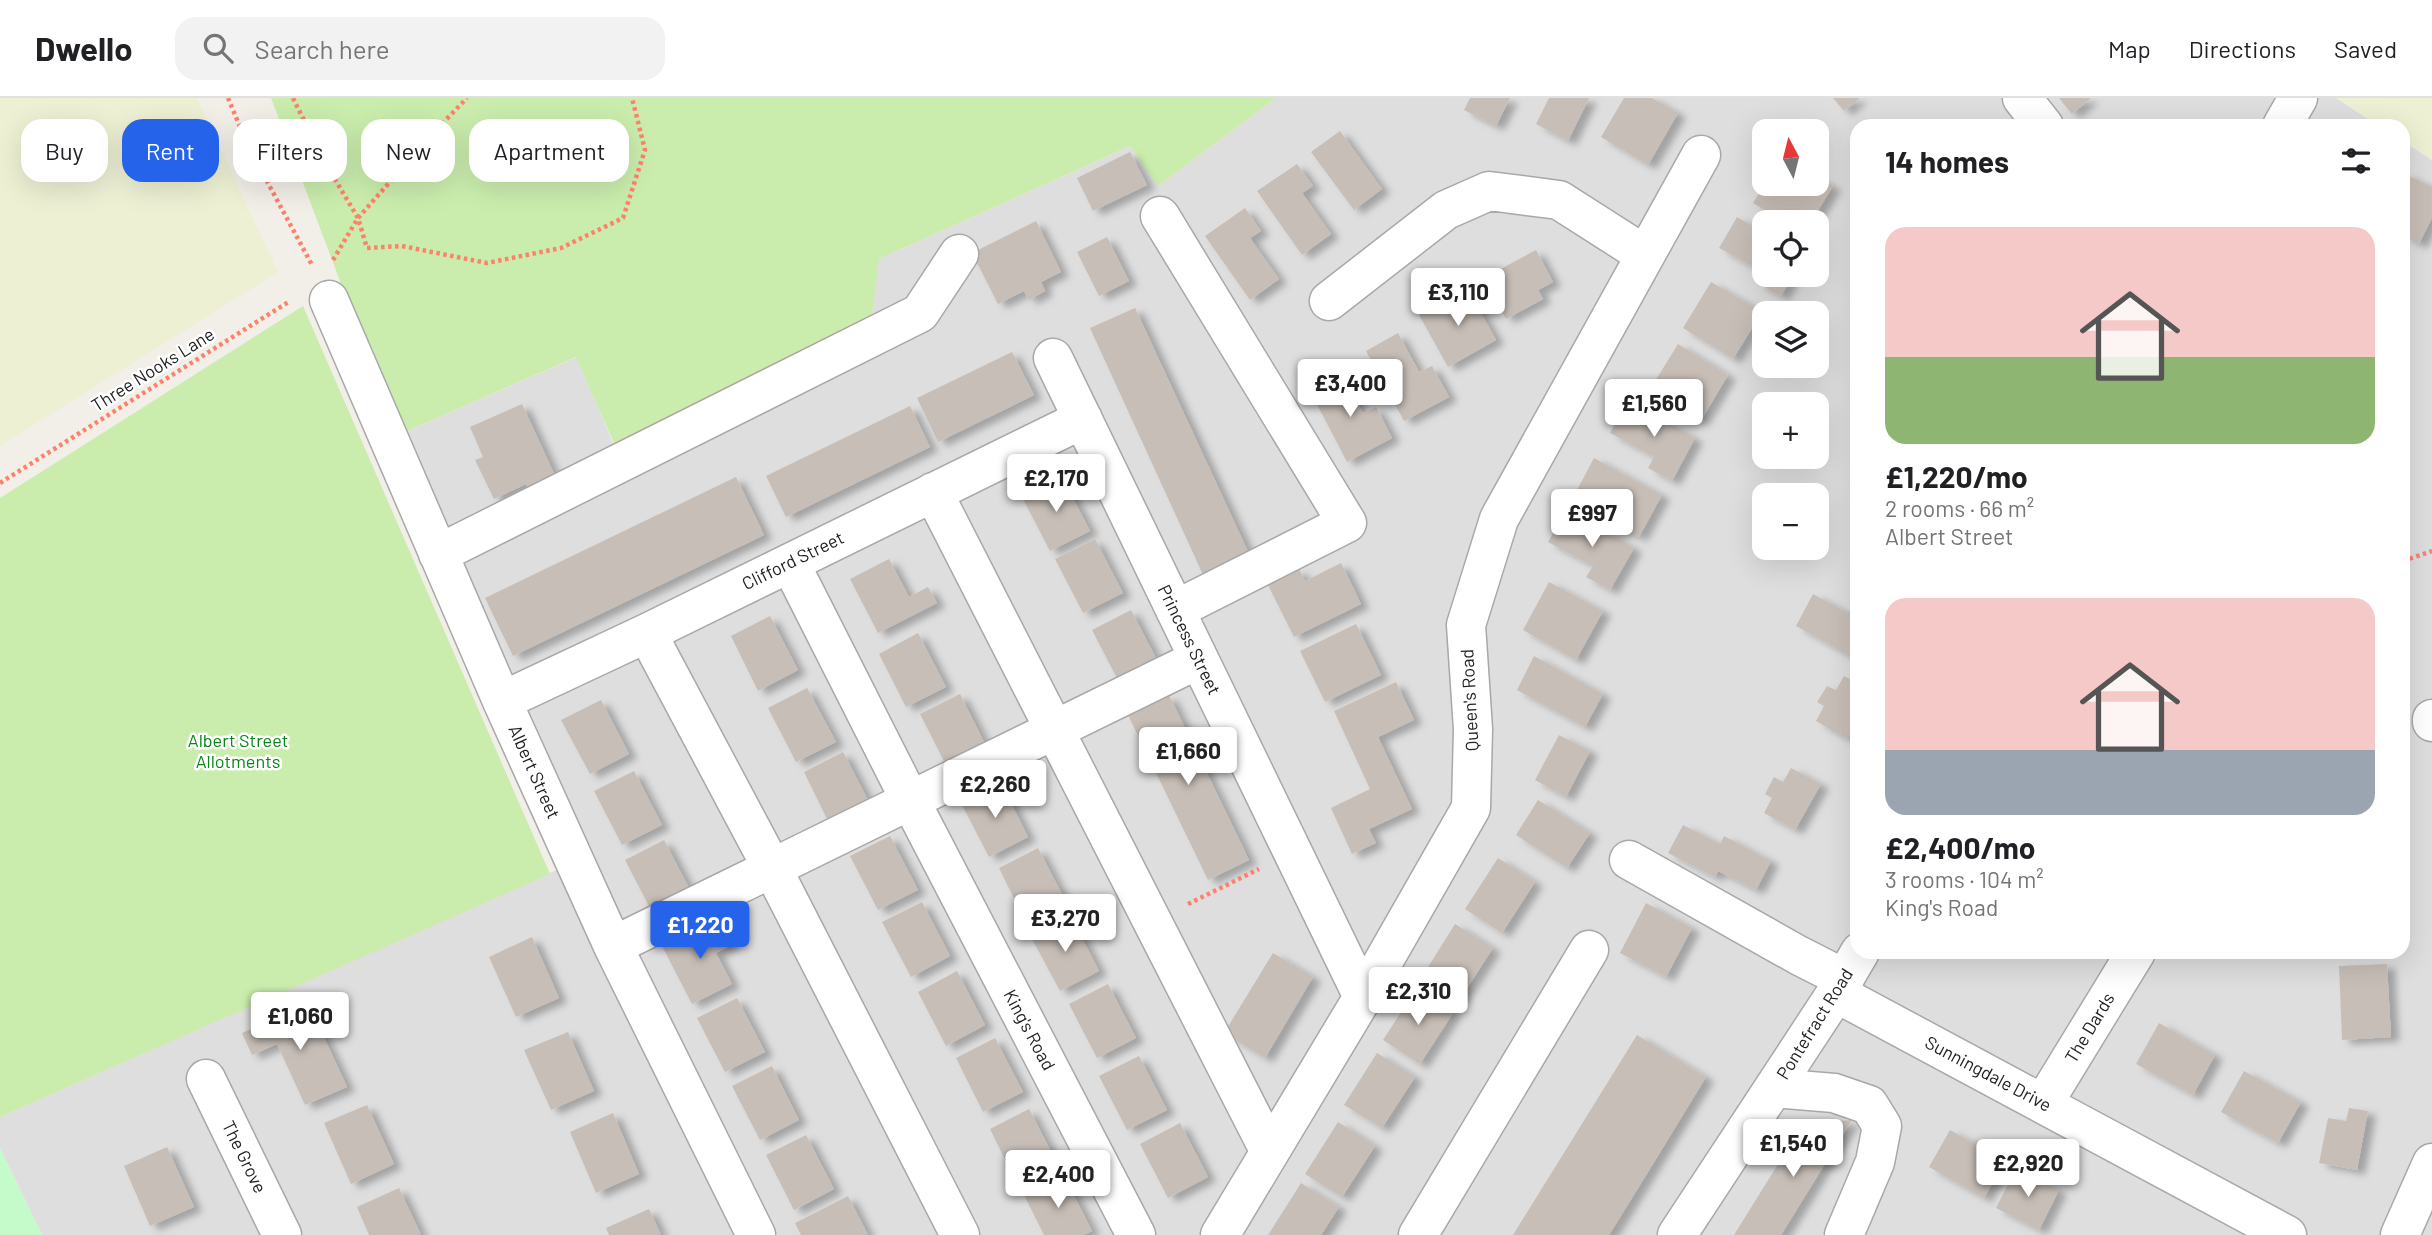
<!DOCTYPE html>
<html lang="en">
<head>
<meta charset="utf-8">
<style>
  :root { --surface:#fff; --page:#f2f2f2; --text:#202124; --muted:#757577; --line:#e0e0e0; --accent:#2563eb }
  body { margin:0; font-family:Barlow,sans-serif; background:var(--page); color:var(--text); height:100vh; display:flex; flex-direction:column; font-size:26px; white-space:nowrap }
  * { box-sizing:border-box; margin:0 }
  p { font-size:23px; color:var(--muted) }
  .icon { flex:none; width:38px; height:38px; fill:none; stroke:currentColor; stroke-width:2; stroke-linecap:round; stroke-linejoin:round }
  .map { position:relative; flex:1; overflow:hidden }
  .drawer { position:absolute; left:1850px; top:21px; width:560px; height:840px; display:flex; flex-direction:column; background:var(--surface); border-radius:21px; box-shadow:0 7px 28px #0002 }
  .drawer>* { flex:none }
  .top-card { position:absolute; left:21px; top:21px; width:665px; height:63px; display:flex; gap:14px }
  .needle { width:46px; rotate:353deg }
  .fabs { position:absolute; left:1752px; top:21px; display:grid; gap:14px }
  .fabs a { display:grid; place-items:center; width:77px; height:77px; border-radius:14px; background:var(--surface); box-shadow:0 7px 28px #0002; font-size:35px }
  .price { position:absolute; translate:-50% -60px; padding:0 16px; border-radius:7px; background:#fff; color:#222; font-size:23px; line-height:46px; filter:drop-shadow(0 2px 4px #0008) }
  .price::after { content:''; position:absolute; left:50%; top:42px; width:21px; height:16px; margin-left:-10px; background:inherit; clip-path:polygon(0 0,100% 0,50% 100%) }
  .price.active { background:var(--accent); color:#fff }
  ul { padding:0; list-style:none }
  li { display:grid; align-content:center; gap:14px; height:371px; padding:0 35px }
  li span { display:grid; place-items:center; height:217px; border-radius:21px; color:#555 }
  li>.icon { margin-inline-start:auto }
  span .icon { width:126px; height:126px; fill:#fffc; stroke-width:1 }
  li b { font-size:30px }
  h2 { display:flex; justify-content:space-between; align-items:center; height:84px; padding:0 35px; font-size:30px }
  .pill { padding:0 24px; border-radius:21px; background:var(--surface); box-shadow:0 7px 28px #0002; font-size:24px; line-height:63px }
  .pill.active { background:var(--accent); color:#fff }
  header { display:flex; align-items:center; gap:42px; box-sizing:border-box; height:98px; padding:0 35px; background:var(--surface); border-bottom:2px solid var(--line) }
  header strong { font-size:33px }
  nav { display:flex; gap:38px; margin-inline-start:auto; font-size:24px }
  .search { width:490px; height:63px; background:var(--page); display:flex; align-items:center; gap:18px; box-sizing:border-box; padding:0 24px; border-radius:21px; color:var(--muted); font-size:26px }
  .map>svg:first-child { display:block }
  .residential { fill:#dfdede; fill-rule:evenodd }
  .farmland { fill:#edf0d3 }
  .grass { fill:#caedad }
  .park { fill:#c5fbcb }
  .building { fill:#c7beb7; filter:url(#shadow) }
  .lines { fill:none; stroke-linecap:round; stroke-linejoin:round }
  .minor-casing { stroke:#a8a8a8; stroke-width:41 }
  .path { stroke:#fe816c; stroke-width:4.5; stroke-dasharray:3.5 3.5; stroke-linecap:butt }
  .minor { stroke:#fff; stroke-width:38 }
  .labels { text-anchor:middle; stroke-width:5; stroke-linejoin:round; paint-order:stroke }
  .street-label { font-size:18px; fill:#212121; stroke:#fff }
  .park-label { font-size:18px; fill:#088617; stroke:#fff }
</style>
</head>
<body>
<header>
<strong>Dwello</strong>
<div class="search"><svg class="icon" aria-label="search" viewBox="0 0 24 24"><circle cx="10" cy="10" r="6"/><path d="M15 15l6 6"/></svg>Search here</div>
<nav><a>Map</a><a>Directions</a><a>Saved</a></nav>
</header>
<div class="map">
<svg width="2432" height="1137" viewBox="0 0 2432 1137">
  <defs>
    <filter id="shadow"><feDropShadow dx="8" dy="4.5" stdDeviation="3.5" flood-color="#0004"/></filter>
  </defs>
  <rect width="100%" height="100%" fill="#f2efe8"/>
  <!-- residential -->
  <path class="residential" d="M1276,0H2336L2379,28H1857V854H2403V43L2432,62V1137H42L0,1050V1019L588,758L398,337L577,259L616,352L879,161L1130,48L1158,88ZM1764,33H1816V86H1764ZM1764,124H1816V177H1764ZM1764,215H1816V268H1764ZM1764,306H1816V359H1764ZM1764,397H1816V450H1764Z"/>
  <!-- farmland -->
  <path class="farmland" d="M0,0H197L278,174L0,348Z
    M2336,0H2432V62L2403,43V28H2379Z"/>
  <!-- grass -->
  <path class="grass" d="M271,0H1276L1158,88L1130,48L879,161L870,231L617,352L576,259L398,337Z
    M303,208L550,776L0,1019V400Z"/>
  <!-- park -->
  <path class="park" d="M0,1050L42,1137H0Z"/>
  <!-- building -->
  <path class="building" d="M1470,0H1510L1496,28L1464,12Z
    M1549,0H1589L1568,43L1536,26Z
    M1624,0H1652L1678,15L1648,67L1601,39Z
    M1833,0H1860L1844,13Z
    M2059,0H2091L2072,16Z
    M1340,33L1382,91L1354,112L1311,54Z
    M1130,54L1147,87L1093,113L1077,80Z
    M1297,66L1313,88L1302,95L1331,136L1302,157L1257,93Z
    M2403,75L2432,89V120L2419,146L2403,138Z
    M1816,79L1833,88L1811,124H1785L1753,105L1765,86H1816Z
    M1245,110L1261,133L1250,140L1279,181L1250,202L1205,138Z
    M1737,119L1764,134V177H1793L1781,198L1757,185L1763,174L1719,150Z
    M1036,123L1061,174L1041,184L1045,193L1029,202L1024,193L998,206L972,155Z
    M1107,139L1129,183L1099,198L1077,154Z
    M1536,152L1553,184L1538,192L1543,201L1506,221L1484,180Z
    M1711,184L1762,214L1733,261L1683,230Z
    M1467,190L1496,242L1448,269L1419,217Z
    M1135,210L1251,460L1205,481L1090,230Z
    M1398,235L1419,274L1432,268L1449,299L1404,323L1366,253Z
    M1678,246L1728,277L1700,324L1649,293Z
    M1012,254L1034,297L938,344L917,300Z
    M1342,276L1363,315L1376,309L1392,340L1347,364L1310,293Z
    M1627,303L1695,340L1672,383L1648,370L1654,359L1610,335Z
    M522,306L556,380L529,393L526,386L494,401L475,362L483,359L470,329Z
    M910,308L930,349L786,419L766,378Z
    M1594,360L1662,397L1639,439L1614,427L1621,415L1577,392Z
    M736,379L764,437L513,558L485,500Z
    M1062,379L1090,433L1050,453L1022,399Z
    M1566,413L1634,450L1610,492L1586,479L1593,468L1548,444Z
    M1095,441L1123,495L1083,515L1055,461Z
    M889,461L909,499L928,489L937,505L878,535L850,481Z
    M1341,465L1361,506L1294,539L1268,487L1299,471L1305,483Z
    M1549,484L1603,513L1576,562L1523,532Z
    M1813,496L1848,515L1857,499V562L1796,528Z
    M1131,512L1159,566L1120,586L1092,532Z
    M770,518L798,572L758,593L731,538Z
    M1356,526L1381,577L1325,604L1300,553Z
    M918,535L946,589L906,609L879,556Z
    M1534,558L1603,596L1585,629L1517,592Z
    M1844,578L1857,585V623L1847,641L1816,623L1824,608L1817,604L1827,588L1836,592Z
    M1396,584L1414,622L1378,639L1412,711L1369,731L1376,745L1352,756L1331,710L1370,691L1334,613Z
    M807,590L836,644L796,664L768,610Z
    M960,596L987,650L948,671L920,616Z
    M1169,597L1249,762L1208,782L1128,617Z
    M601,602L629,656L590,676L561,622Z
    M1559,637L1590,653L1566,699L1535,682Z
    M843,654L871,708L831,729L804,674Z
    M1791,670L1821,686L1795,732L1764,715L1772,700L1765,696L1774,679L1783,684Z
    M634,673L662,727L622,747L594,693Z
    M1001,685L1028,739L989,759L961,705Z
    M1538,702L1590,735L1567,770L1516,737Z
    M1683,727L1720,746L1724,738L1771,763L1756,792L1718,773L1715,779L1668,755Z
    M890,738L918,792L878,812L850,758Z
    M664,742L692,796L653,816L625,762Z
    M1038,750L1066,804L1026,825L999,770Z
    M1498,760L1535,784L1502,835L1465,811Z
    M922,804L950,858L911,879L882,824Z
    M1646,805L1692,830L1666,879L1620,855Z
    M1071,819L1099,873L1060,893L1031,839Z
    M717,821L731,847L716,855L732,886L692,906L662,848Z
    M1455,826L1493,850L1460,901L1423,877Z
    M532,839L559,900L516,919L489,859Z
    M1273,855L1313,879L1265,960L1224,935Z
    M2387,866L2391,939L2342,942L2339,868Z
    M957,873L985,927L946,948L918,894Z
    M1108,886L1136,940L1097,960L1069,906Z
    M1416,891L1453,915L1420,966L1383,942Z
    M737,900L765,954L725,974L697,920Z
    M308,905L347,989L305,1007L277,946L252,957L242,935Z
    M2159,925L2215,957L2193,997L2136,966Z
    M568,934L594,993L551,1012L524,952Z
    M1637,937L1706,979L1648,1074L1609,1137H1513Z
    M995,940L1023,994L983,1014L956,960Z
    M1377,955L1415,979L1382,1030L1344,1007Z
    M1139,958L1167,1012L1127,1032L1099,978Z
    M772,968L799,1022L760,1042L732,988Z
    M2244,973L2301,1004L2278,1045L2221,1014Z
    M367,1007L394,1066L351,1086L324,1025Z
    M2349,1010L2368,1013L2357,1072L2319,1065L2328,1020L2346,1023Z
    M1029,1011L1057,1065L1017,1086L990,1031Z
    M613,1015L639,1076L596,1095L570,1034Z
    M1852,1022L1781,1137H1734L1803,1026Z
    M1338,1024L1375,1048L1342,1099L1305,1076Z
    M1180,1025L1208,1079L1168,1100L1140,1046Z
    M1950,1032L2005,1063L1984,1100L1929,1069Z
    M806,1037L834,1091L794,1112L766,1057Z
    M167,1049L194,1109L150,1128L124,1068Z
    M2016,1070L2059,1092L2039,1132L1996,1110Z
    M1064,1078L1092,1133L1083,1137H1044L1025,1099Z
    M1301,1085L1339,1109L1321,1137H1268Z
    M399,1090L421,1137H369L357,1109Z
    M848,1098L868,1137H801L795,1125Z
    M649,1111L661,1137H609L606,1130Z"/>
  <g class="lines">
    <!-- minor casing -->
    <g class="minor-casing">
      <path id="minor" d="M2022,0L2044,28
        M2282,28L2298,0
        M1160,118L1347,425L1175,512
        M329,202L502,603L613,848L756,1137
        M1329,203L1446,112L1489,93L1559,102L1645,157
        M1053,260L1363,899
        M933,394L1270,1054
        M438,456L920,215L959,156
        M790,465L910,702L1136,1137
        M647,535L772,770L960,1137
        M502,603L647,535L1083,321
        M2432,621V624
        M1629,762L1798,857L1845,881
        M613,848L1199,561
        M1836,895L2287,1137
        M206,981L282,1137
        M1774,990L1834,995L1869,1007L1882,1028L1875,1064L1844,1137
        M2043,1006L2136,854
        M1220,1137L1363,899L1471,710L1473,631L1466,527L1499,421L1701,57
        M1418,1137L1589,852
        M1677,1137L1836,895L1860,854
        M2400,1137L2432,1065"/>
    </g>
    <!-- path -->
    <path class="path" d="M228,0L248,48L312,167
      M293,0L324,63L358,120L367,150L402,148L487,165L561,150L623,120L645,52L632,0
      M333,162L358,120L435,33L467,0
      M0,385L290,203
      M2403,463L2432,453
      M1188,806L1259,771"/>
    <!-- minor -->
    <use href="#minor" class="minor"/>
  </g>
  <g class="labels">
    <!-- street labels -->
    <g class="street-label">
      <text transform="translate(153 272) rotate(-32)" y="6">Three Nooks Lane</text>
      <text transform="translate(793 463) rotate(-26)" y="6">Clifford Street</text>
      <text transform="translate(1189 542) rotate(64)" y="6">Princess Street</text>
      <text transform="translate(1470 602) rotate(-93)" y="6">Queen's Road</text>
      <text transform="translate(534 674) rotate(66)" y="6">Albert Street</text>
      <text transform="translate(1815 926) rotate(-58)" y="6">Pontefract Road</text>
      <text transform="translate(2090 930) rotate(-59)" y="6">The Dards</text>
      <text transform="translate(1029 932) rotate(62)" y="6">King's Road</text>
      <text transform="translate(1988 976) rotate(28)" y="6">Sunningdale Drive</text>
      <text transform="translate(244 1059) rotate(64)" y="6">The Grove</text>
    </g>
    <!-- park labels -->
    <g class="park-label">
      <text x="238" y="649">Albert Street<tspan x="238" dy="21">Allotments</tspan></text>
    </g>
  </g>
</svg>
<div class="fabs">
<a><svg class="needle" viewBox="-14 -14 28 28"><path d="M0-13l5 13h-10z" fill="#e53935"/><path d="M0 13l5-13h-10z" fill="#757577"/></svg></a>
<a><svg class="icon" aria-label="locate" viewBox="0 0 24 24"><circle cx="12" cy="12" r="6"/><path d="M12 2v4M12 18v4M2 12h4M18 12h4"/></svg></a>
<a><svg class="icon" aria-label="layers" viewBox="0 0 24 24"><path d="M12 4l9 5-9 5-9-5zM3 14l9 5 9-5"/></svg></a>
<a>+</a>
<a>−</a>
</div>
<b class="price" style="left:1458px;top:230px">£3,110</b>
<b class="price" style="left:1350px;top:321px">£3,400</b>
<b class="price" style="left:1654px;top:341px">£1,560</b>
<b class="price" style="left:1056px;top:416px">£2,170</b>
<b class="price" style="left:1592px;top:451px">£997</b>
<b class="price" style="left:1188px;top:689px">£1,660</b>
<b class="price" style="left:995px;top:722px">£2,260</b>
<b class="price" style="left:1065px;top:856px">£3,270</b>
<b class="price active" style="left:700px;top:863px">£1,220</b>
<b class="price" style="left:1418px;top:929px">£2,310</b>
<b class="price" style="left:300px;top:954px">£1,060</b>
<b class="price" style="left:1793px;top:1081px">£1,540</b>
<b class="price" style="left:2028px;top:1101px">£2,920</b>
<b class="price" style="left:1058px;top:1112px">£2,400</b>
<div class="top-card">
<a class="pill">Buy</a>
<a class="pill active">Rent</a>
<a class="pill">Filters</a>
<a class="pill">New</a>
<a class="pill">Apartment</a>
</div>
<section class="drawer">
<h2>14 homes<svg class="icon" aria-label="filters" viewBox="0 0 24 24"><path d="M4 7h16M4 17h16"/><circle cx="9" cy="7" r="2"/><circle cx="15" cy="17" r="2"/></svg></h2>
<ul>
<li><span style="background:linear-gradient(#f6c9c9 60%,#8fb573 0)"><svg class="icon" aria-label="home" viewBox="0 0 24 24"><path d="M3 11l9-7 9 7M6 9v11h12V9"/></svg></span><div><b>£1,220/mo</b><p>2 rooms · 66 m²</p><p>Albert Street</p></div></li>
<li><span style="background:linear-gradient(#f6c9c9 70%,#9aa5b1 0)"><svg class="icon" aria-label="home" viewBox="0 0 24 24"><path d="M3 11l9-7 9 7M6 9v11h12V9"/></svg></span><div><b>£2,400/mo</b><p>3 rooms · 104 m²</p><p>King's Road</p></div></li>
</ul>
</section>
</div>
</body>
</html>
